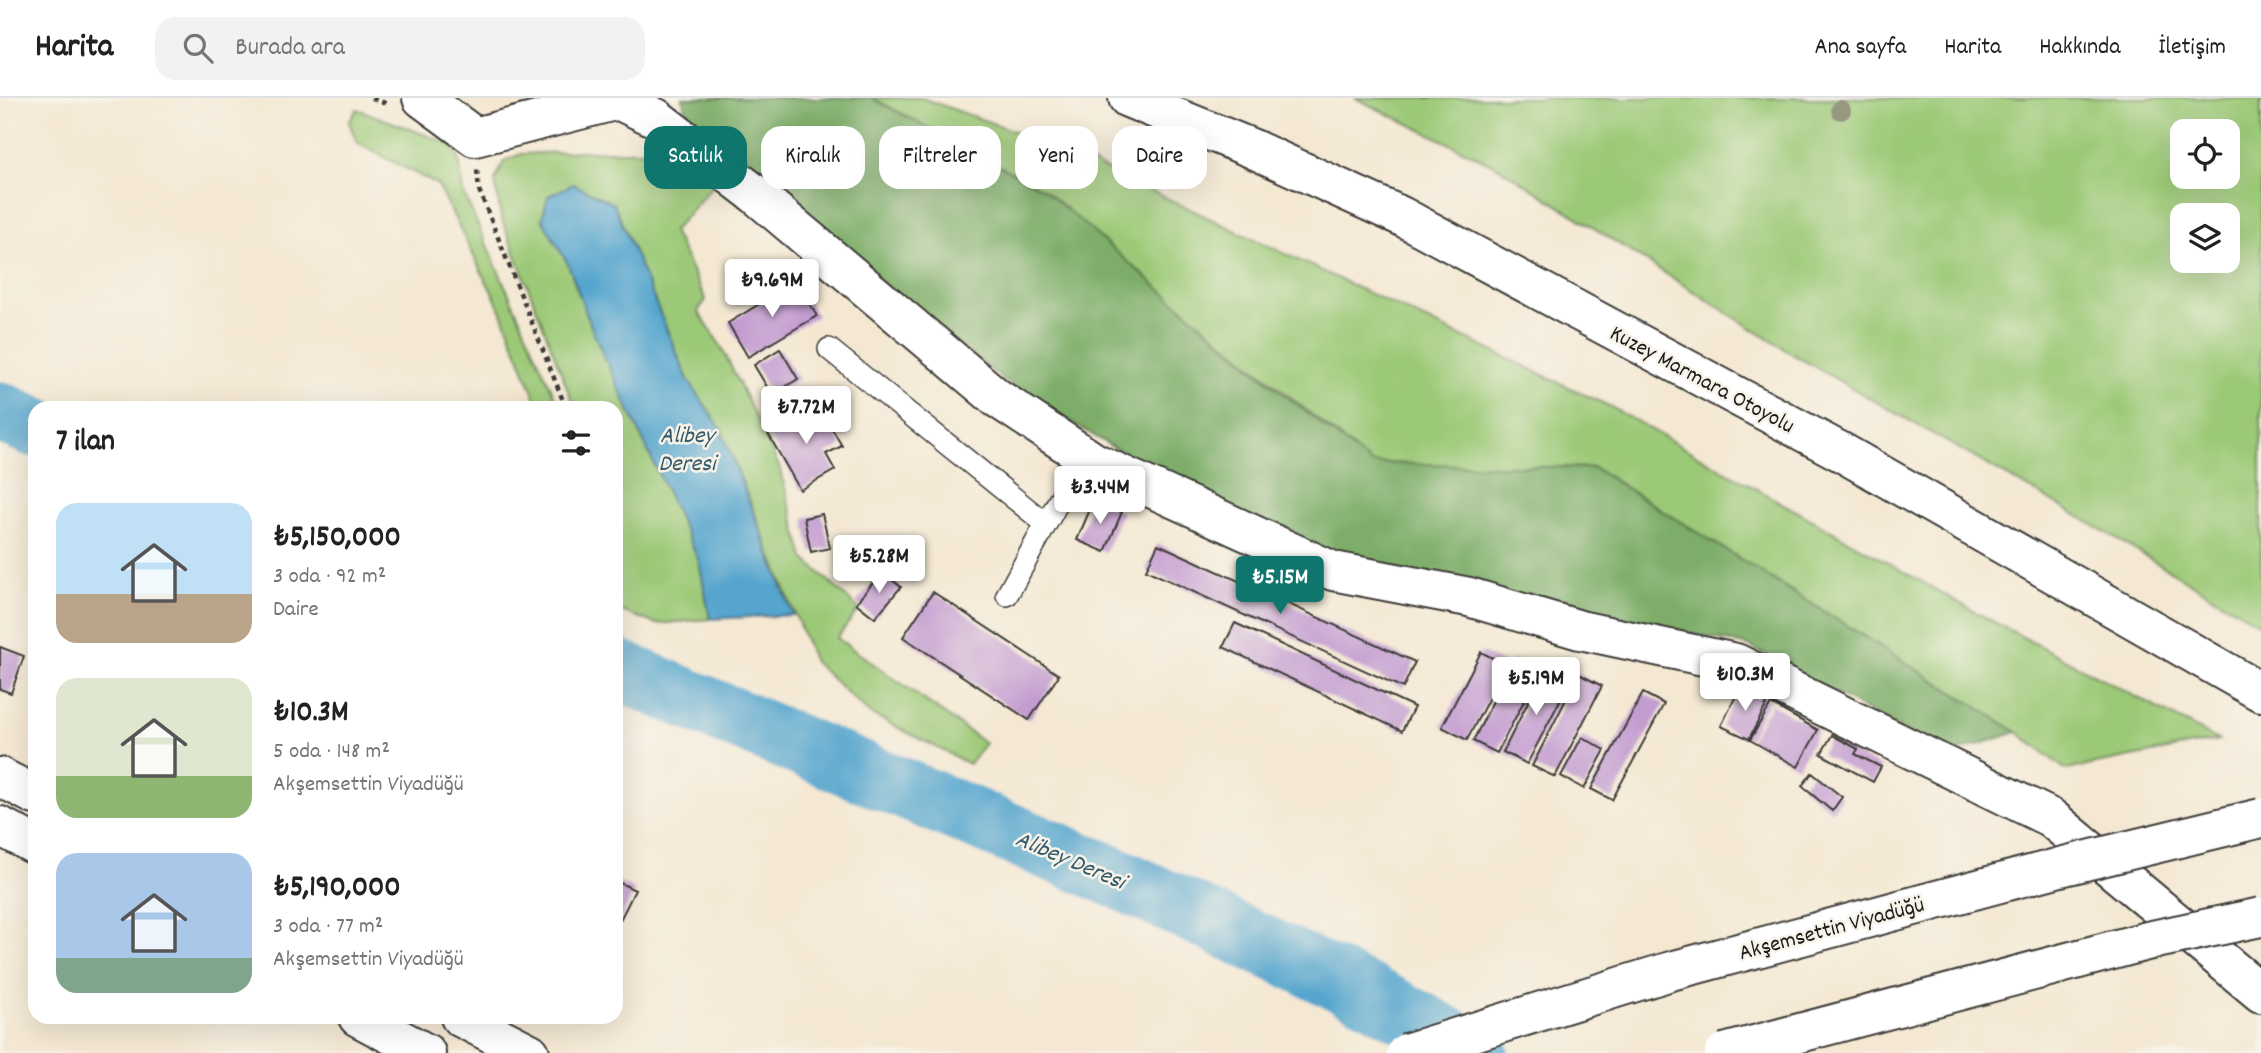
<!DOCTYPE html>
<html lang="tr">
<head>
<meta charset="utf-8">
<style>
  :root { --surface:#fff; --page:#f2f2f2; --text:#222; --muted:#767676; --line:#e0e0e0; --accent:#0f766e }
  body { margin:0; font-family:Dekko,sans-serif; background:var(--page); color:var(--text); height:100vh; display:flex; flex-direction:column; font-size:26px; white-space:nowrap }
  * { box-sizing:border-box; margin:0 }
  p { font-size:23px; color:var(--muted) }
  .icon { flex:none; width:38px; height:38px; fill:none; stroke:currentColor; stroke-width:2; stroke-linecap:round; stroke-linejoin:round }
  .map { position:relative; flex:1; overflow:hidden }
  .details { position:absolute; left:28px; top:303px; width:595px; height:623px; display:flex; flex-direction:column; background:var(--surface); border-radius:21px; box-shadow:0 7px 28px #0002 }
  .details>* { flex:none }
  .banner { position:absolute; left:644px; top:28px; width:665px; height:63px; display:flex; gap:14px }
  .fabs { position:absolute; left:2170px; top:21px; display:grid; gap:14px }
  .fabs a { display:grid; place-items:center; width:70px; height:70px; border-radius:14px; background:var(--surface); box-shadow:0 7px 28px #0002; font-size:35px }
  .price { position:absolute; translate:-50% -60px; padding:0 16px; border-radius:7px; background:#fff; color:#222; font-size:23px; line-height:46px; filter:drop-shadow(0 2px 4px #0008) }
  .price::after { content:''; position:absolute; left:50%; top:42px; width:21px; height:16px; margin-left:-10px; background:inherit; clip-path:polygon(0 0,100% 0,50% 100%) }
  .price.current { background:var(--accent); color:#fff }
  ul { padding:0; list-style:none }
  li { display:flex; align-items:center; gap:21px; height:175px; padding:0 28px }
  li span { display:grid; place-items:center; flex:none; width:196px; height:140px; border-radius:21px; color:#555 }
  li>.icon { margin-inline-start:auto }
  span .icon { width:84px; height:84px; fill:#fffc; stroke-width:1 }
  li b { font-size:30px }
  h2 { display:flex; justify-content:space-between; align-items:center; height:84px; padding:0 28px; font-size:30px }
  .pill { padding:0 24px; border-radius:21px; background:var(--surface); box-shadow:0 7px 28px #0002; font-size:24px; line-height:63px }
  .pill.current { background:var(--accent); color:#fff }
  header { display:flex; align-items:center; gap:42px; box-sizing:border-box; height:98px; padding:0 35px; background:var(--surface); border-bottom:2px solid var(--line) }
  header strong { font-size:33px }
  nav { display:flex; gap:38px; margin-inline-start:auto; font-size:24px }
  .search { width:490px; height:63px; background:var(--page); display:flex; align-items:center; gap:18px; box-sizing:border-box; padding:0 24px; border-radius:21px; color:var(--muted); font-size:26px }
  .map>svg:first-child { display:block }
  .green { fill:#9cc977; stroke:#5c724a; stroke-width:2; fill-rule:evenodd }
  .forest { fill:#7dad68; stroke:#4c6442; stroke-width:2 }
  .water { fill:#54a5ce; stroke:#386075; stroke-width:2 }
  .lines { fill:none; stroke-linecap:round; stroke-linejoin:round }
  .river { stroke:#54a5ce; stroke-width:61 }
  .building { fill:#c39cd0 }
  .service-casing { stroke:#3c3b37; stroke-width:24 }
  .minor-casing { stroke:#3c3b37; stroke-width:42 }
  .primary-casing { stroke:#3c3b37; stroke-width:42 }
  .motorway-casing { stroke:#3c3b37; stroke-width:42 }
  .path { stroke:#3c3b37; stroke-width:4.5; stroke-dasharray:5 5; stroke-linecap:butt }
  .service { stroke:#fff; stroke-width:21 }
  .minor { stroke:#fff; stroke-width:38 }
  .primary { stroke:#fff; stroke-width:38 }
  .motorway { stroke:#fff; stroke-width:38 }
  .motorway-bridge-casing { stroke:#3c3b37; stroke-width:42; stroke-linecap:butt }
  .motorway-bridge { stroke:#fff; stroke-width:38 }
  .tree { fill:#969980 }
  .labels { text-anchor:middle; stroke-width:5; stroke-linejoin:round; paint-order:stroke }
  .street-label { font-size:23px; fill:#1c1c1c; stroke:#f7f3e8 }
  .water-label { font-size:24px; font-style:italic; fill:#355a6c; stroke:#f7f3e8 }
</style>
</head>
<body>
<header>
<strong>Harita</strong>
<div class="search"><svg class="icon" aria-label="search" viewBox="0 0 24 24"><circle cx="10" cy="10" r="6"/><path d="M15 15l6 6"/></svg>Burada ara</div>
<nav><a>Ana sayfa</a><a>Harita</a><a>Hakkında</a><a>İletişim</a></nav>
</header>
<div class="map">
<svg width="2261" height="955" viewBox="0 0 2261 955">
  <rect width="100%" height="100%" fill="#f7f3e8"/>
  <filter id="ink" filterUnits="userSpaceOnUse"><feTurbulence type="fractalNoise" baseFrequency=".0143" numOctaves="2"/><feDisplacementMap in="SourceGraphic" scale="14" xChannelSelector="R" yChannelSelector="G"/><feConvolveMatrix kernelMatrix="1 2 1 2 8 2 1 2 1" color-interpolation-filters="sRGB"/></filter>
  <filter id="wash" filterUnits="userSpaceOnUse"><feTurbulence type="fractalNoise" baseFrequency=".00686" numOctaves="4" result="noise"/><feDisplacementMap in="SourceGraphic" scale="28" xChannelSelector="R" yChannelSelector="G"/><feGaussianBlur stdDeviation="1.57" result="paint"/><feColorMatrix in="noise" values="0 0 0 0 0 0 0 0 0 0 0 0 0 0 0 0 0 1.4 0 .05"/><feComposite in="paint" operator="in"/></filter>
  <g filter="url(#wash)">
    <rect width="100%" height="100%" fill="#f4e8d3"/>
    <!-- green -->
    <path class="green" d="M872,0H922L1058,49L1611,309L1981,517L2218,642L2066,672L2017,634L1595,370L1371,365L1026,83Z
      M1355,0H2261V527L2088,424L1792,256L1498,69ZM2182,33H2228V79H2182ZM2182,117H2228V163H2182Z
      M357,11L450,46L459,60L463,94L560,310H539L501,212L438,87L357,45L349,24Z
      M584,53H673L717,83L673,133L706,202L698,213L722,250L779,368L804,460L859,511L837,540L985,645L969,666L869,615L814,564L721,331L688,282L614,106L542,121L568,166L594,236L699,463L710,521L656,526L616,511V310H575L501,119L495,83L504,63L521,56Z"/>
    <!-- forest -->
    <path class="forest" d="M682,0H872L1043,91L1277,291L1371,365L1594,370L2017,634L1948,657L1749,548L1336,459L1168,383L1003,282L693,33Z"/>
    <!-- water -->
    <path class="water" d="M573,86L614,106L688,282L721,331L793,517L710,521L699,463L594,236L568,166L542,121L548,98Z"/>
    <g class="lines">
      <!-- river -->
      <path class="river" d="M0,314L35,329
        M616,571L1122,782L1372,898L1478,955"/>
    </g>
    <g id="blocks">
      <!-- building -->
      <path class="building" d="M796,184L817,218L748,259L728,225Z
        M780,251L798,281L772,297L754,267Z
        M818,306L842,348L826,356L835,372L800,392L767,334Z
        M1094,402L1122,414L1105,454L1077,442Z
        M822,416L830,450L811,454L804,420Z
        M1158,446L1415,564L1403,590L1146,472Z
        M882,474L901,489L875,520L856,505Z
        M933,494L1059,577L1029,622L903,539Z
        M1235,525L1414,609L1402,633L1223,549Z
        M0,549L24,558L11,595L0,591Z
        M1481,554L1506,567L1467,642L1442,629Z
        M1514,561L1539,574L1497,655L1473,643Z
        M1544,572L1569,585L1527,666L1503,654Z
        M1579,576L1602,588L1555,679L1532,668Z
        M1741,588L1769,602L1749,641L1721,628Z
        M1643,595L1664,606L1612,702L1591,691Z
        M1771,606L1818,632L1798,669L1750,642Z
        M1832,637L1858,651L1855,656L1881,669L1873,684L1821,656Z
        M1582,639L1605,652L1584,691L1561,678Z
        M1812,675L1842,699L1832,713L1802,688Z
        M616,783L635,792L616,830Z"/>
    </g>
  </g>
  <g filter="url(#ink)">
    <use href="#blocks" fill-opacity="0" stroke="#3c3b37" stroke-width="2"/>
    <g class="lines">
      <!-- service casing -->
      <g class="service-casing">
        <path id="service" d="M829,251L1046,426
          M1007,497L1084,357"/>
      </g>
      <!-- minor casing -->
      <g class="minor-casing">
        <path id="minor" d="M422,0L475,39L618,2L656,20L755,96L997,300L1094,364L1333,473L1469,499L1580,532L1736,565L2051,720L2261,895"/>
      </g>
      <!-- primary casing -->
      <g class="primary-casing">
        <path id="primary" d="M0,679L35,697
          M0,728L35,747
          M358,919L426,955
          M460,919L530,955"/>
      </g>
      <!-- motorway casing -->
      <g class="motorway-casing">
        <path id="motorway" d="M1128,0L1251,50L1401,118L1843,355L2261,594"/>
      </g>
      <!-- path -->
      <path class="path" d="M372,0L388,6
        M477,72L479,92L566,310"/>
      <!-- service -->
      <use href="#service" class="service"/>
      <!-- minor -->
      <use href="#minor" class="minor"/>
      <!-- primary -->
      <use href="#primary" class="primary"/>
      <!-- motorway -->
      <use href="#motorway" class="motorway"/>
      <!-- motorway-bridge casing -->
      <g class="motorway-bridge-casing">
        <path id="motorway-bridge" d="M1406,955L1671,873L2060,769L2261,720
          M1724,955L2147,843L2261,819"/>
      </g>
      <!-- motorway-bridge -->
      <use href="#motorway-bridge" class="motorway-bridge"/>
    </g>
    <!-- trees -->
    <circle class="tree" cx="1841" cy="12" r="10"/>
  </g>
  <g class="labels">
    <!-- street labels -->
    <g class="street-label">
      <text transform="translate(1703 280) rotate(28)" y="8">Kuzey Marmara Otoyolu</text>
      <text transform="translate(1831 829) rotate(-15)" y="8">Akşemsettin Viyadüğü</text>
    </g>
    <!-- water labels -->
    <g class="water-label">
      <text x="687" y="344">Alibey<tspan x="687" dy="28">Deresi</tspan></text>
      <text transform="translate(1071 761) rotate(23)" y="8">Alibey Deresi</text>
    </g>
  </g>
</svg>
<div class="fabs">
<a><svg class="icon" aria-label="locate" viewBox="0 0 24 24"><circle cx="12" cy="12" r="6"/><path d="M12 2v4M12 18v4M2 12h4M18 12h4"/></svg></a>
<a><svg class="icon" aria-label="layers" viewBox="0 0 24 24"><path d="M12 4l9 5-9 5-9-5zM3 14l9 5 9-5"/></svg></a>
</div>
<b class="price" style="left:772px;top:221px">₺9.69M</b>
<b class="price" style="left:806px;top:348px">₺7.72M</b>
<b class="price" style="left:1100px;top:428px">₺3.44M</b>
<b class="price" style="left:879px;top:497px">₺5.28M</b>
<b class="price current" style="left:1280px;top:518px">₺5.15M</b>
<b class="price" style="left:1745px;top:615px">₺10.3M</b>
<b class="price" style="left:1536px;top:619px">₺5.19M</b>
<div class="banner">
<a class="pill current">Satılık</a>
<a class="pill">Kiralık</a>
<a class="pill">Filtreler</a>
<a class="pill">Yeni</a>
<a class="pill">Daire</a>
</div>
<section class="details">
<h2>7 ilan<svg class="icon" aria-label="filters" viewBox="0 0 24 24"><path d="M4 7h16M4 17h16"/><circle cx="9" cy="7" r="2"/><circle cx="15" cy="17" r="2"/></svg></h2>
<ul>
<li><span style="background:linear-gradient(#bfe0f5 65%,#b9a48a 0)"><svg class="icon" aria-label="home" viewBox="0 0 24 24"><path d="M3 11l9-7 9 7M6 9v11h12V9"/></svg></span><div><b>₺5,150,000</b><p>3 oda · 92 m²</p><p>Daire</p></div></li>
<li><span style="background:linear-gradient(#dfe7d0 70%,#8fb573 0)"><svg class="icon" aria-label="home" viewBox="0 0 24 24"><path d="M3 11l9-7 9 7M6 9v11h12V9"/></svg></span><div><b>₺10.3M</b><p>5 oda · 148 m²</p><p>Akşemsettin Viyadüğü</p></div></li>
<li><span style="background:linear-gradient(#a9c7e8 75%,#7fa58c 0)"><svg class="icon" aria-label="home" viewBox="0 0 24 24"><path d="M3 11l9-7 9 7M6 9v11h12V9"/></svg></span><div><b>₺5,190,000</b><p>3 oda · 77 m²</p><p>Akşemsettin Viyadüğü</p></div></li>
</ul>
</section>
</div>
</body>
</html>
